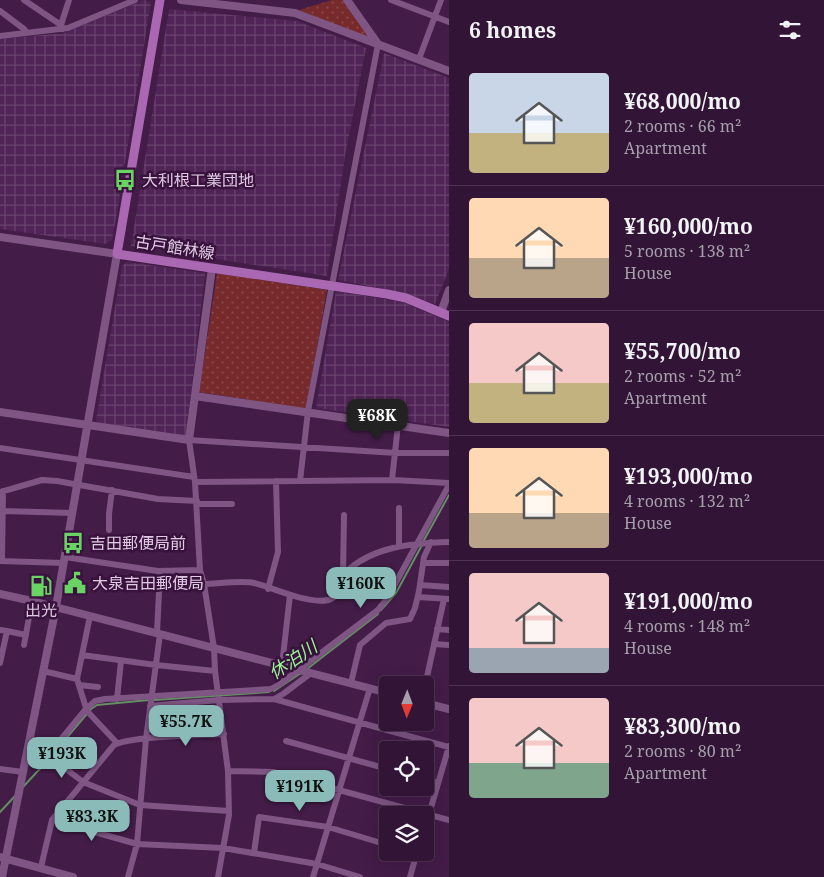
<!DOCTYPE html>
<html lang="en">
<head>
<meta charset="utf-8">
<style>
  :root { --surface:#321536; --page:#3d2242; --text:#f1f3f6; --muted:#a89fad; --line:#4d3451; --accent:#8bbbb9 }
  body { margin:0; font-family:"Noto Serif","Noto Sans JP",serif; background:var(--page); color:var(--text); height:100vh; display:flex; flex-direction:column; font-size:19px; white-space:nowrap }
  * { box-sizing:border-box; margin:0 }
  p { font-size:16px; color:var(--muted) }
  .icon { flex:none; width:28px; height:28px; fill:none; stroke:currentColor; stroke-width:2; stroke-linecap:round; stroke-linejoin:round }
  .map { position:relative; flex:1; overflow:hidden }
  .drawer { display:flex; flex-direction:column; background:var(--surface); width:375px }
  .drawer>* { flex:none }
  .needle { width:32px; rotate:181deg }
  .fabs { position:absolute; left:379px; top:676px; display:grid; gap:10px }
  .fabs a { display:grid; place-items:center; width:55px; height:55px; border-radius:5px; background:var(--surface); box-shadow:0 5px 20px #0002,0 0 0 1px var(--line); font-size:25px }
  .price { position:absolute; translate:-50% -42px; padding:0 11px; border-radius:10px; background:var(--accent); color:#111; font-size:16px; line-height:32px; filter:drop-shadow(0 1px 2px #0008) }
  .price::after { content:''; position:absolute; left:50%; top:30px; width:15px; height:11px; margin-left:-8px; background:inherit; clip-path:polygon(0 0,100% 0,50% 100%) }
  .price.on { background:#222; color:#fff }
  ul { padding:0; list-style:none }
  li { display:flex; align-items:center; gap:15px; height:125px; padding:0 20px }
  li+li { border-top:1px solid var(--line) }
  li span { display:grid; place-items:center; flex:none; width:140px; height:100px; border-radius:5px; color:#555 }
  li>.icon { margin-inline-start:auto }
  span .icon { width:60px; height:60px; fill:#fffc; stroke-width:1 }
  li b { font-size:21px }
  h2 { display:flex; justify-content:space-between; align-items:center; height:60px; padding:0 20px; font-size:21px }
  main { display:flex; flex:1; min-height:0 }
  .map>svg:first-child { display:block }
  .industrial { fill:url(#industrial-grid) }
  .park { fill:url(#park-dots) }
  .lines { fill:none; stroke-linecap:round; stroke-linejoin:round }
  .stream { stroke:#638f62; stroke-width:2 }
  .minor { stroke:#7e5583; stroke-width:6 }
  .tertiary { stroke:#7e5583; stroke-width:8 }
  .secondary { stroke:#aa68b3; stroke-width:9 }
  .labels { text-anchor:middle; stroke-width:5; stroke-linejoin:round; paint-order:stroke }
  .poi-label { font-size:16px; fill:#e0c9e3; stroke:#38123d; text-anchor:start }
  .street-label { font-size:16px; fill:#e0c9e3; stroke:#38123d }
  .water-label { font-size:18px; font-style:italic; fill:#99f793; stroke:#38123d }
</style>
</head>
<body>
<main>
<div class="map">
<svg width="449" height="877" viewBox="0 0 449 877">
  <defs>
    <pattern id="industrial-grid" width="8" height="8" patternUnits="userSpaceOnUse" patternTransform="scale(1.25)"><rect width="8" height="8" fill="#502456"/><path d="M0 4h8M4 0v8" fill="none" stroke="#69426e"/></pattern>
    <pattern id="park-dots" width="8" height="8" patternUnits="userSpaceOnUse" patternTransform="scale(1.25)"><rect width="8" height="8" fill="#772a2b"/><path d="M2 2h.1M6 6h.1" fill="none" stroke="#8a484a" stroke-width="1.8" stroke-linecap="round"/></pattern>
  </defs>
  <rect width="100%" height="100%" fill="#431c48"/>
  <!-- industrial -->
  <path class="industrial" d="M144,0L151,2L125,163L122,168L118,190L120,196L112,240L106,244L0,229V39L64,33Z
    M169,9L297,21L366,48L345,156L327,276L131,246Z
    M384,53L449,78V269L435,304L408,294L338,280Z
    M127,262L205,273L186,436L98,423L96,420L122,266Z
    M336,291L402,302L449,322V427L316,408Z"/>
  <!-- park -->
  <path class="park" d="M332,0H342L373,42L299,10Z
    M217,273L327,290L306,409L199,392Z"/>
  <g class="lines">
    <!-- stream -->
    <path class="stream" d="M424,540L449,495
      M381,610L396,593L422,545
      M307,669L378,614
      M274,691L301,673
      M154,700L269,692
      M52,755L91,709L97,705L149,700
      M23,787L49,759
      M0,812L15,796"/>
    <!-- minor -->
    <path class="minor" d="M24,0L61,25L63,29
      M391,0L449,22
      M0,11L24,29L26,32
      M61,25L69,0
      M0,36L68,28L135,0
      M419,59L441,0
      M0,448L194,477
      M392,480L398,425
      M300,481L308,411L378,44
      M195,482L393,480L449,483
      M0,492L42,480L57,481L158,499L197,501
      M197,504H232
      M3,511L72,513
      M109,530V514L112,490
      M399,546V508
      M65,557L158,571L200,570
      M0,561L64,563
      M2,561L3,491
      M423,563H449
      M343,576L344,515
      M204,584C217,584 241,580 254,583C272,587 309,605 328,600C341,597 337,582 345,573C372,546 414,543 449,542
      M420,585L449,587
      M268,589L278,552L276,481
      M418,597L449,599
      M90,616L77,679L87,711L117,743
      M437,629L449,630
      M0,630L7,631L0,663
      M7,631L26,635
      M157,633L160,571
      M434,644L449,645
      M24,645L32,601
      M82,655L156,665L215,671
      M282,665L290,595
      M43,671L77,679
      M351,683L360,645L386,623L410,619L415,608L419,591L424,557L431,542
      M79,685L98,687
      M425,686L444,599
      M117,699L121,661
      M274,699L449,747
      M150,706L219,700L274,699L283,694L311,673
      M30,741L83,782L140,805L229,811
      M286,741L388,769
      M48,755L86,709L95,701L105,699L271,689L280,684L378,610L388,597L449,485
      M0,769L23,772
      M228,771L273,772L449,820
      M425,779L438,783
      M52,820L137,844L223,848L317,864L360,877
      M425,828L449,746
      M254,853L259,817L328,827L388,845
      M41,867L52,820L114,745C130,736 202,735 224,734
      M128,877L137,844L146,739L160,634
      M218,877L229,815L228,771L215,671L214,648L204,584L200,570L195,482L189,440L396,453H449
      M313,877L370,688
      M410,877L417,852"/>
    <!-- tertiary -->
    <path class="tertiary" d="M181,0L295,13L449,71
      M347,0L378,44
      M0,237L117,254L56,607L2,877
      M441,312L449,290
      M195,396L449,433
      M0,412L189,440L212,268
      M0,594L32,601L388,693
      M425,703L449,709
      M0,857L73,877"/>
    <!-- secondary -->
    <path class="secondary" d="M160,0L117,254L387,294L406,298L449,316"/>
  </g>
  <!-- icons -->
  <defs>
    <g id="bus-bare" transform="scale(1.725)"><path d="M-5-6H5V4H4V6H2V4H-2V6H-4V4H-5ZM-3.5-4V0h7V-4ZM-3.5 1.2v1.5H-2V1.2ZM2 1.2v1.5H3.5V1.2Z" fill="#69d464" stroke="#38123d" stroke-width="2.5" paint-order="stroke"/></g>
    <g id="civic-bare" transform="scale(1.725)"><path d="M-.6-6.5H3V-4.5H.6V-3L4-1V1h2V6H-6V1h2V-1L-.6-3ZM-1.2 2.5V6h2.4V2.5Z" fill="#69d464" stroke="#38123d" stroke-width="2.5" paint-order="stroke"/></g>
    <g id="fuel-bare" transform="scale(1.725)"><path d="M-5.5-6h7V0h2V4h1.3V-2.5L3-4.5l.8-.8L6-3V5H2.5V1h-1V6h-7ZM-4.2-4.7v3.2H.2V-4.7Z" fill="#69d464" stroke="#38123d" stroke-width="2.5" paint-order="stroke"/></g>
  </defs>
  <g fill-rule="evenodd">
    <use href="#bus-bare" x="125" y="180"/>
    <use href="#bus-bare" x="73" y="543"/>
    <use href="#civic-bare" x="75" y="583"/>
    <use href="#fuel-bare" x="41" y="586"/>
  </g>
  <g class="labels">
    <!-- poi labels -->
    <g class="poi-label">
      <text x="142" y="186">大利根工業団地</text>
      <text x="90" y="549">吉田郵便局前</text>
      <text x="92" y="589">大泉吉田郵便局</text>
      <text x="41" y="616" text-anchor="middle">出光</text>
    </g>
    <!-- street labels -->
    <g class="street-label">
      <text transform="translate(175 247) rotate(9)" y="6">古戸館林線</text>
    </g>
    <!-- water labels -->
    <g class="water-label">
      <text transform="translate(293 660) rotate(-34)" y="6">休泊川</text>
    </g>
  </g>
</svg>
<div class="fabs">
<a><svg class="needle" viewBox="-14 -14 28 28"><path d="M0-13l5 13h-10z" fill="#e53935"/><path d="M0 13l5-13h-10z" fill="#a89fad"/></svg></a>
<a><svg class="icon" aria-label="locate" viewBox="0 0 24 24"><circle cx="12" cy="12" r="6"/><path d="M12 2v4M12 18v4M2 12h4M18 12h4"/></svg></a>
<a><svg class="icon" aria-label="layers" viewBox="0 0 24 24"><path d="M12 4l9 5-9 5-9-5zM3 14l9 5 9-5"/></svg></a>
</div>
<b class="price on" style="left:377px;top:441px">¥68K</b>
<b class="price" style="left:361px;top:609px">¥160K</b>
<b class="price" style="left:186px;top:747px">¥55.7K</b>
<b class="price" style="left:62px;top:779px">¥193K</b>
<b class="price" style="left:300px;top:812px">¥191K</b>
<b class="price" style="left:92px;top:842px">¥83.3K</b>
</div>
<section class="drawer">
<h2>6 homes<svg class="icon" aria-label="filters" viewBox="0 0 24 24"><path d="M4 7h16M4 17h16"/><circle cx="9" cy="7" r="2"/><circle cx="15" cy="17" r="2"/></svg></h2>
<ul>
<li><span style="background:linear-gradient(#c9d6e8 60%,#c2b280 0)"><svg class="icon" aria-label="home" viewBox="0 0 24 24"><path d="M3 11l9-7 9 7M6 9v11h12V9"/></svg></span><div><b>¥68,000/mo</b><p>2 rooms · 66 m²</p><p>Apartment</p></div></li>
<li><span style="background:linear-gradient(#ffd9b3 60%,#b9a48a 0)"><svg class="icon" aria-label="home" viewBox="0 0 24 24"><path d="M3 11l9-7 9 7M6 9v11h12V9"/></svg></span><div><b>¥160,000/mo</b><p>5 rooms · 138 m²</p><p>House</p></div></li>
<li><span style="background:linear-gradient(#f6c9c9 60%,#c2b280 0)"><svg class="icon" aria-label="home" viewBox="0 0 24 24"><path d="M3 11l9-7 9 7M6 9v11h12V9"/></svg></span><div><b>¥55,700/mo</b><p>2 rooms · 52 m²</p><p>Apartment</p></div></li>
<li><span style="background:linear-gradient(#ffd9b3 65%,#b9a48a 0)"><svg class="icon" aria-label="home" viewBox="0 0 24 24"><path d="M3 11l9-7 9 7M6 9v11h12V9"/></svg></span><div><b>¥193,000/mo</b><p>4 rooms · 132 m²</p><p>House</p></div></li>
<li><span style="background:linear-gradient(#f6c9c9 75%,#9aa5b1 0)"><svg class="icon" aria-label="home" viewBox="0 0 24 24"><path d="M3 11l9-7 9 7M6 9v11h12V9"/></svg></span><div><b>¥191,000/mo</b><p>4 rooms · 148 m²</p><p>House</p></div></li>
<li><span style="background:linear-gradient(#f6c9c9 65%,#7fa58c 0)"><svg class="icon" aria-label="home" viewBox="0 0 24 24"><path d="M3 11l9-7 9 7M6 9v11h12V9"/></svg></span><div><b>¥83,300/mo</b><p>2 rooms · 80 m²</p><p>Apartment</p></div></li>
</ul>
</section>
</main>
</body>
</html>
